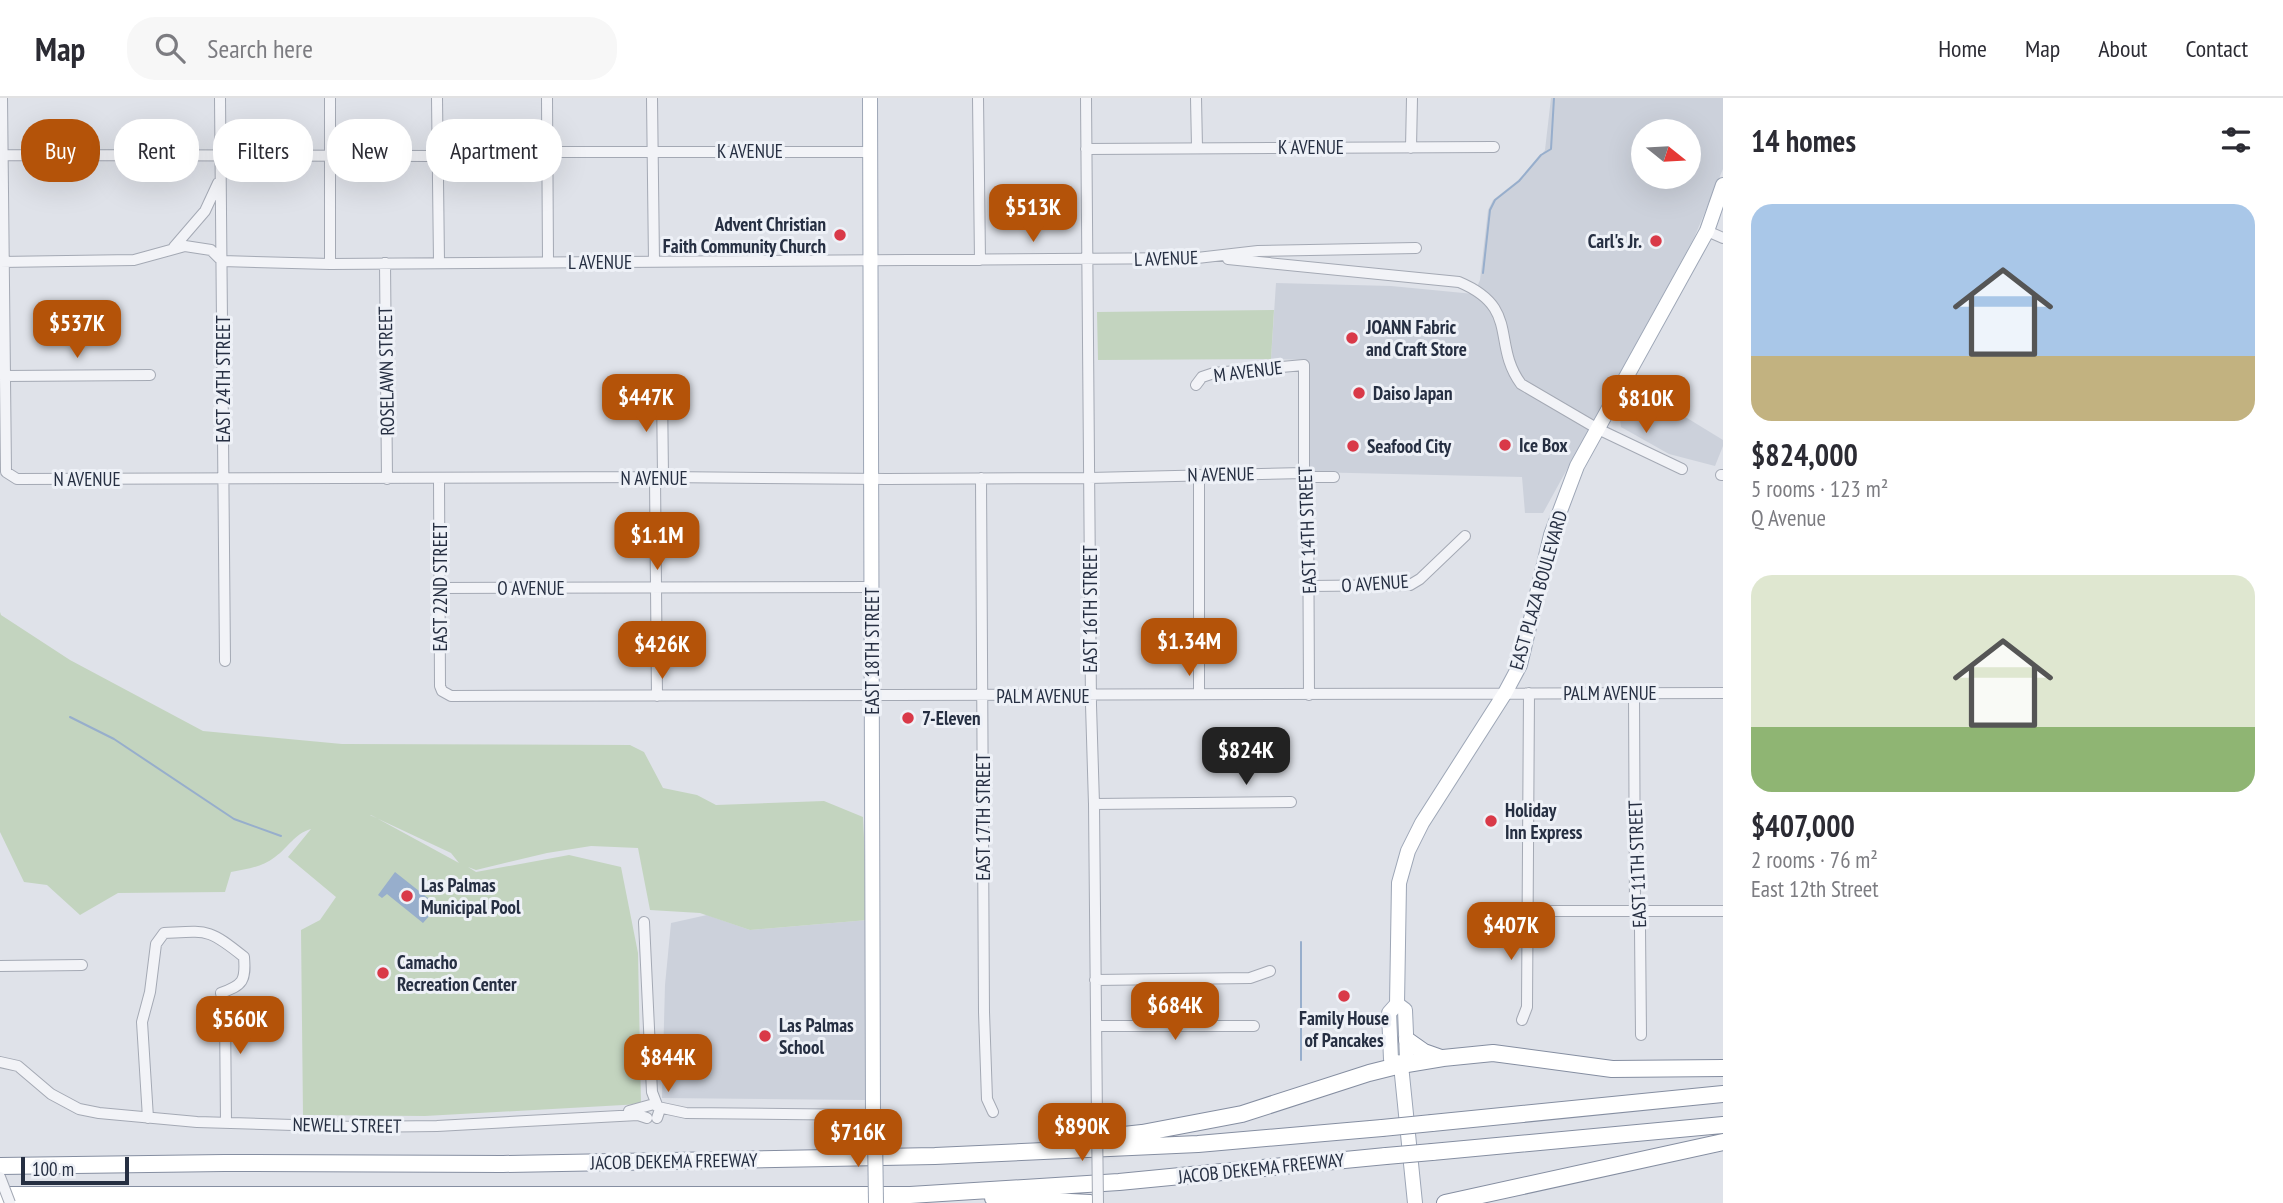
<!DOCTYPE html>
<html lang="en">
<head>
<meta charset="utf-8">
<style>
  :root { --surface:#fff; --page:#f7f7f7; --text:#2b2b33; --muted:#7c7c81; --line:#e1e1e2; --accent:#b45309 }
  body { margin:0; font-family:"PT Sans Narrow",sans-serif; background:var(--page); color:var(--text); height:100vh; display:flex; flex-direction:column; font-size:26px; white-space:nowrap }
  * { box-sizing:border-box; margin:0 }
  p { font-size:23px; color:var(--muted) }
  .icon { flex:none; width:38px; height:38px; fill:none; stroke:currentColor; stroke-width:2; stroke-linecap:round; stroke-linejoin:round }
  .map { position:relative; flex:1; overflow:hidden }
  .side { display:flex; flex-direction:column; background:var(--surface); width:560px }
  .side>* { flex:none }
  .banner { position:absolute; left:21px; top:21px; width:665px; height:63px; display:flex; gap:14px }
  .needle { width:46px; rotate:108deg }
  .buttons { position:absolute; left:1631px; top:21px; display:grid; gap:14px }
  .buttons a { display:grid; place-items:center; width:70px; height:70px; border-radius:50%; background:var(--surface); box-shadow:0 7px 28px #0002; font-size:35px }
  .scale { position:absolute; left:21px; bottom:18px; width:108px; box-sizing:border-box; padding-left:7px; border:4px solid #262f42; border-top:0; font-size:19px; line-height:24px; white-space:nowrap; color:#262f42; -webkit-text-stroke:5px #eef1f7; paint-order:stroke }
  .price { position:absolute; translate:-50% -60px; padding:0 16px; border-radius:14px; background:var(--accent); color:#fff; font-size:23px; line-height:46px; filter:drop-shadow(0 2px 4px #0008) }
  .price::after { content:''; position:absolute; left:50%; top:42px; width:21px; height:16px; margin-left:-10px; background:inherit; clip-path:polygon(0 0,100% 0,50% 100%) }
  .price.current { background:#222; color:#fff }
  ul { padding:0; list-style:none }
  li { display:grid; align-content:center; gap:14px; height:371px; padding:0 28px }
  li span { display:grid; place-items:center; height:217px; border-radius:21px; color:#555 }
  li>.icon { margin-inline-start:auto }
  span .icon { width:126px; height:126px; fill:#fffc; stroke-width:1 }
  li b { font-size:30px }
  h2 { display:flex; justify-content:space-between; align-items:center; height:84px; padding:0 28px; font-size:30px }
  .tag { padding:0 24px; border-radius:28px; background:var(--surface); box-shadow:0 7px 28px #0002; font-size:24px; line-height:63px }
  .tag.current { background:var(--accent); color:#fff }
  header { display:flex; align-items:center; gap:42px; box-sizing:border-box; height:98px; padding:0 35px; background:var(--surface); border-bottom:2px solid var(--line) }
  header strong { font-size:33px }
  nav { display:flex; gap:38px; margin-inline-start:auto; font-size:24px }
  .search { width:490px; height:63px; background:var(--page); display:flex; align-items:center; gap:18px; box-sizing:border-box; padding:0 24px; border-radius:28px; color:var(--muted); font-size:26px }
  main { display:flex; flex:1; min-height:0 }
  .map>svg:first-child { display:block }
  .built { fill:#ccd1db; fill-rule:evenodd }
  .green { fill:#c3d4bf; fill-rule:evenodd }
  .water { fill:#97aecc }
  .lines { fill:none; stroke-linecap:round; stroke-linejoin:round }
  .stream { stroke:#97aecc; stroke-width:2 }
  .minor-casing { stroke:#a4a9b4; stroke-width:12 }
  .major-casing { stroke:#9da6b6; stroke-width:16 }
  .highway-casing { stroke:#858ea1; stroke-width:18 }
  .minor { stroke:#f2f3f7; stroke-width:10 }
  .major { stroke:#fff; stroke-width:14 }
  .highway { stroke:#fff; stroke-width:16 }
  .minor-bridge-casing { stroke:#a4a9b4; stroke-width:12; stroke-linecap:butt }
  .major-bridge-casing { stroke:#9da6b6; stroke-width:16; stroke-linecap:butt }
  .highway-bridge-casing { stroke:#858ea1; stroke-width:18; stroke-linecap:butt }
  .minor-bridge { stroke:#f2f3f7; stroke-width:10 }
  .major-bridge { stroke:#fff; stroke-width:14 }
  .highway-bridge { stroke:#fff; stroke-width:16 }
  .poi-dot { fill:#d93948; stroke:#eef1f7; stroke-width:2.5 }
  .labels { text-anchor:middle; stroke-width:6; stroke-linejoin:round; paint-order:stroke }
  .street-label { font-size:19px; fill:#262f42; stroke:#eef1f7 }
  .poi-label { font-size:19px; font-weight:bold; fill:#262f42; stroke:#eef1f7; text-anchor:start }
</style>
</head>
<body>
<header>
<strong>Map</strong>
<div class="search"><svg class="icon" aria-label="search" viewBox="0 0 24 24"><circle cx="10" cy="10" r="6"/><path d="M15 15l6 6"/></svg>Search here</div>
<nav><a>Home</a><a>Map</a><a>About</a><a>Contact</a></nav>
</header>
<main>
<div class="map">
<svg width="1723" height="1105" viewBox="0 0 1723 1105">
  <rect width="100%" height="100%" fill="#dfe2e9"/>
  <!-- built -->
  <path class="built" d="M1551,0H1723V71L1694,140L1543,415H1525L1522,379L1309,374L1307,262L1271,261L1276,185L1391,188L1474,196L1480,182L1488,112L1493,102L1526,76L1545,52ZM1643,33H1689V79H1643Z
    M1636,293L1669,309L1723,342V348L1715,368L1669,356L1621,329L1620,321Z
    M707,817L750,832L868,822L865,1002L662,1000L665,887L671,825Z"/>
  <!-- green -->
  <path class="green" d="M1274,212L1271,261L1098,262L1097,214Z
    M0,514L1,517L70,562L203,633L342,646L630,647L644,654L663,690L697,697L716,707L824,703L863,719L868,822L750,832L700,815L650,812L638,750L591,748L547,755L476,772L468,769L476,774L569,757L621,769L638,855L641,1006L425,1018L303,1017L301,832L320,822L336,799L288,759L311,731C294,736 289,749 275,759C262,769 247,771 231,774L225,794L118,795L80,817L47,787L24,784L0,734ZM370,717L451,755L459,765L371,717Z"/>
  <!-- water -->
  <path class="water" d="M395,774L438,808L423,825L387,796L382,800L378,797Z"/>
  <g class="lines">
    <!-- stream -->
    <path class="stream" d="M1483,175L1490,112L1495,102L1519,83L1541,57L1551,51L1554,0
      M70,619L114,641L234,721L281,738
      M1301,962V844"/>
    <!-- minor casing -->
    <g class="minor-casing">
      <path id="minor" d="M2,0L6,374L17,381L663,379L887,381L1089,380L1304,375
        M220,0L225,563
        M330,0V166
        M437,0L439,164
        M547,0L548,163
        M652,0L654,164
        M978,0L980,162
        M1086,0L1091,607L1094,706L1097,1024
        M1196,0L1197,49
        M1411,50L1412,0
        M1086,51L1494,49
        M0,57L437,58L547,54H869
        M1707,133L1723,140
        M174,149L205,113L218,85
        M1228,161L1459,184C1521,210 1491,245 1521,286L1598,331L1682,371
        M0,164L134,162L185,148L211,152L222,163L330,166L1197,160L1258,153L1416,150
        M385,165L387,381
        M4,278L150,277
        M655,283L662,291L663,379
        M1196,287L1202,279L1214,275L1304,267V375L1308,385L1309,597
        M1199,377V596
        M1721,377H1723
        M1306,379H1334
        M439,380L440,588L442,593L451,598L1723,595
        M655,380L657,598
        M981,380L984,914L987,1001L993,1014
        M1308,488L1410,487L1420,481L1465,438
        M440,490L873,489
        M1634,595L1635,813L1640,831L1641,937
        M1094,706L1291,704
        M1528,813H1723
        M644,824L652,994L657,1007
        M0,868L82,867
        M1095,882L1250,880L1270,873
        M1522,922L1527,909L1529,595
        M1096,928H1254
        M0,964L18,968L51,996L79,1011L99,1015L197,1024L355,1029L437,1028L638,1017L647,1020
        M658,1009L686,1015L873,1017
        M629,1013L654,1006L660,1011L657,1020
        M148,1020L142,924L150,894L156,846L164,835C208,833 208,830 244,859C246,883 243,887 221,895L225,912L226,1025"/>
    </g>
    <!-- major casing -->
    <g class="major-casing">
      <path id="major" d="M870,0L873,1017L875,1036
        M1397,906L1405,912L1407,959L1401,967L1415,1105
        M1401,967L1391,961L1389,915L1397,906L1399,785L1408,753L1422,725L1505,595L1520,567L1551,437L1577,368L1707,133L1723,87"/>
    </g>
    <!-- highway casing -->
    <g class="highway-casing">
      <path id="highway" d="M1407,942L1424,954L1441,960
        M1432,1025L1723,996
        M1087,1041L1142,1035L1242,1016L1369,975L1401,967L1443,960L1493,955L1612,971L1723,970
        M1432,1054L1723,1027
        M0,1068L224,1065L503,1066L935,1058L1198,1046L1382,1030
        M0,1097H910L1119,1084L1386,1058
        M993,1100L1090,1105
        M1445,1105L1723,1044"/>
    </g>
    <!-- minor -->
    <use href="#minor" class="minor"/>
    <!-- major -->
    <use href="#major" class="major"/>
    <!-- highway -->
    <use href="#highway" class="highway"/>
    <!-- minor-bridge casing -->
    <g class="minor-bridge-casing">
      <path id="minor-bridge" d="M1097,1024L1098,1105
        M0,1079L10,1105"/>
    </g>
    <!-- major-bridge casing -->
    <g class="major-bridge-casing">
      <path id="major-bridge" d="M875,1036L876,1105"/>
    </g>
    <!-- highway-bridge casing -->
    <g class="highway-bridge-casing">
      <path id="highway-bridge" d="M1382,1030L1432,1025
        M1386,1058L1432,1054"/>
    </g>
    <!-- minor-bridge -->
    <use href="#minor-bridge" class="minor-bridge"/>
    <!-- major-bridge -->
    <use href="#major-bridge" class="major-bridge"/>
    <!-- highway-bridge -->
    <use href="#highway-bridge" class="highway-bridge"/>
  </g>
  <!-- markers -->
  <g class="poi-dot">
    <circle cx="840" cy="137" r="7"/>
    <circle cx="1656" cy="143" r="7"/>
    <circle cx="1352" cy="240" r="7"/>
    <circle cx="1359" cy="295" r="7"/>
    <circle cx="1505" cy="347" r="7"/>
    <circle cx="1353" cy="348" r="7"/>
    <circle cx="908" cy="620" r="7"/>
    <circle cx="1491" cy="723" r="7"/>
    <circle cx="407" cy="798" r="7"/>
    <circle cx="383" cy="875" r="7"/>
    <circle cx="1344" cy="898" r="7"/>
    <circle cx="765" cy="938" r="7"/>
  </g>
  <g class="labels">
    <!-- street labels -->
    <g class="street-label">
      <text x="1311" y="56">K AVENUE</text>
      <text x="750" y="60">K AVENUE</text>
      <text transform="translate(1166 160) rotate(-2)" y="7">L AVENUE</text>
      <text x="600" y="171">L AVENUE</text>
      <text transform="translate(386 273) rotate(-91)" y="7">ROSELAWN STREET</text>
      <text transform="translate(1248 273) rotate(-7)" y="7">M AVENUE</text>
      <text transform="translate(223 281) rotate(-90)" y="7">EAST 24TH STREET</text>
      <text transform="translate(1221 376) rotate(-1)" y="7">N AVENUE</text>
      <text x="654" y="387">N AVENUE</text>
      <text x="87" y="388">N AVENUE</text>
      <text transform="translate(1307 432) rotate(-92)" y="7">EAST 14TH STREET</text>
      <text transform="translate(1375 485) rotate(-4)" y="7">O AVENUE</text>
      <text transform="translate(440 489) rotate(-90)" y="7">EAST 22ND STREET</text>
      <text x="531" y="497">O AVENUE</text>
      <text transform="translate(1538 492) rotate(-74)" y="7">EAST PLAZA BOULEVARD</text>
      <text transform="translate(1090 511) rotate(-90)" y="7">EAST 16TH STREET</text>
      <text transform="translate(872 553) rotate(-90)" y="7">EAST 18TH STREET</text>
      <text x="1610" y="602">PALM AVENUE</text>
      <text x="1043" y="605">PALM AVENUE</text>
      <text transform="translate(983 719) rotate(-90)" y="7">EAST 17TH STREET</text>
      <text transform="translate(1637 766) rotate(-92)" y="7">EAST 11TH STREET</text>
      <text transform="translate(347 1027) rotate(1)" y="7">NEWELL STREET</text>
      <text transform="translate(674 1063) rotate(-1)" y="7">JACOB DEKEMA FREEWAY</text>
      <text transform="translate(1261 1070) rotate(-6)" y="7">JACOB DEKEMA FREEWAY</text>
    </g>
    <!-- poi labels -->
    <g class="poi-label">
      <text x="826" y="133" text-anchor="end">Advent Christian<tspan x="826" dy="22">Faith Community Church</tspan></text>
      <text x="1642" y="150" text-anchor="end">Carl's Jr.</text>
      <text x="1366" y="236">JOANN Fabric<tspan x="1366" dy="22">and Craft Store</tspan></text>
      <text x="1373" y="302">Daiso Japan</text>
      <text x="1519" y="354">Ice Box</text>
      <text x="1367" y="355">Seafood City</text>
      <text x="922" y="627">7-Eleven</text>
      <text x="1505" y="719">Holiday<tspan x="1505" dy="22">Inn Express</tspan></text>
      <text x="421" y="794">Las Palmas<tspan x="421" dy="22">Municipal Pool</tspan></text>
      <text x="397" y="871">Camacho<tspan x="397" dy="22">Recreation Center</tspan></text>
      <text x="1344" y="927" text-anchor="middle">Family House<tspan x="1344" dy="22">of Pancakes</tspan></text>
      <text x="779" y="934">Las Palmas<tspan x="779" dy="22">School</tspan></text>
    </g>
  </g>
</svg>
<div class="buttons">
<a><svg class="needle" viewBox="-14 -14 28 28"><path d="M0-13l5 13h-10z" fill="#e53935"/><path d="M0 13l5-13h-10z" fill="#7c7c81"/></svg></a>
</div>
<div class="scale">100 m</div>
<b class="price" style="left:1033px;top:146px">$513K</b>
<b class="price" style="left:77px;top:262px">$537K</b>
<b class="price" style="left:646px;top:336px">$447K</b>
<b class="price" style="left:1646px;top:337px">$810K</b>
<b class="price" style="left:657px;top:474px">$1.1M</b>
<b class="price" style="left:1189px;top:580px">$1.34M</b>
<b class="price" style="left:662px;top:583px">$426K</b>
<b class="price current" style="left:1246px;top:689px">$824K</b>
<b class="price" style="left:1511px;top:864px">$407K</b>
<b class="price" style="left:1175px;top:944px">$684K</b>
<b class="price" style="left:240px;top:958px">$560K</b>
<b class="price" style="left:668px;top:996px">$844K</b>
<b class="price" style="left:1082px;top:1065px">$890K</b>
<b class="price" style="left:858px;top:1071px">$716K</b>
<div class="banner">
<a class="tag current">Buy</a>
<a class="tag">Rent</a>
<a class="tag">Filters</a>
<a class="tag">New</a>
<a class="tag">Apartment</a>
</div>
</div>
<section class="side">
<h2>14 homes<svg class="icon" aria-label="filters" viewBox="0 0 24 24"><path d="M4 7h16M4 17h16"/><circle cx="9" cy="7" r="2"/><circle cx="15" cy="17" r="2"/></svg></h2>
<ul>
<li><span style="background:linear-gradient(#a9c7e8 70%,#c2b280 0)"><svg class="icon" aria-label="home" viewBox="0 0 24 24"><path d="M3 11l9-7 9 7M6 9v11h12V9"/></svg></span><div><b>$824,000</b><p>5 rooms · 123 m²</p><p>Q Avenue</p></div></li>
<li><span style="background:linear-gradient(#dfe7d0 70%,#8fb573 0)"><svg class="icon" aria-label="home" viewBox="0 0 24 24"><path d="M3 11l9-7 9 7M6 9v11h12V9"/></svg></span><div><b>$407,000</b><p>2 rooms · 76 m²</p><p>East 12th Street</p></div></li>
</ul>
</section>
</main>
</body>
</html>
